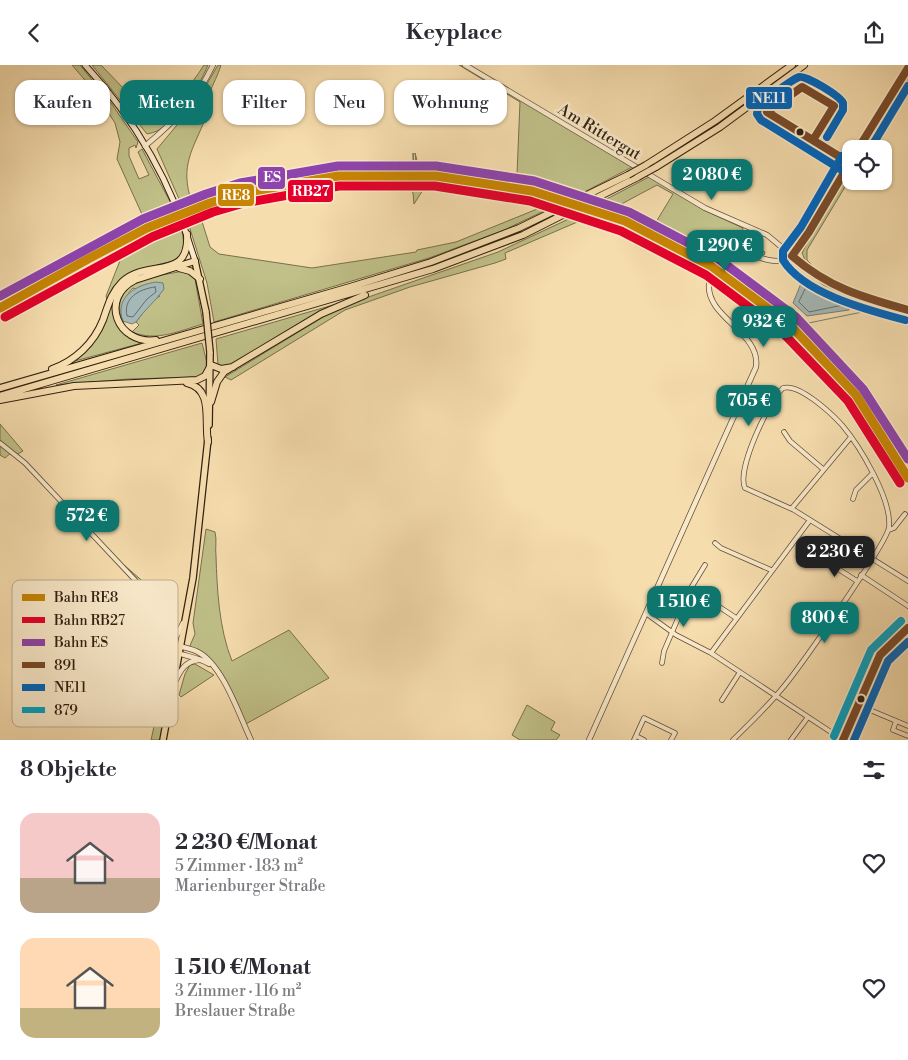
<!DOCTYPE html>
<html lang="de">
<head>
<meta charset="utf-8">
<style>
  :root { --surface:#fff; --page:#f2f2f3; --text:#2b2b33; --muted:#7c7c81; --accent:#0f766e }
  body { margin:0; font-family:"Libre Bodoni",serif; background:var(--page); color:var(--text); height:100vh; display:flex; flex-direction:column; font-size:19px; white-space:nowrap }
  * { box-sizing:border-box; margin:0 }
  p { font-size:16px; color:var(--muted) }
  .icon { flex:none; width:28px; height:28px; fill:none; stroke:currentColor; stroke-width:2; stroke-linecap:round; stroke-linejoin:round }
  .map { position:relative; height:675px; overflow:hidden }
  .panel { display:flex; flex-direction:column; background:var(--surface); flex:1 }
  .panel>* { flex:none }
  .hud { position:absolute; left:15px; top:15px; width:500px; height:45px; display:flex; gap:10px }
  .tools { position:absolute; left:842px; top:75px; display:grid; gap:10px }
  .tools a { display:grid; place-items:center; width:50px; height:50px; border-radius:10px; background:var(--surface); box-shadow:0 1px 4px #0004; font-size:25px }
  .price { position:absolute; translate:-50% -42px; padding:0 11px; border-radius:10px; background:var(--accent); color:#fff; font-size:16px; line-height:32px; filter:drop-shadow(0 1px 2px #0008) }
  .price::after { content:''; position:absolute; left:50%; top:30px; width:15px; height:11px; margin-left:-8px; background:inherit; clip-path:polygon(0 0,100% 0,50% 100%) }
  .price.active { background:#222; color:#fff }
  ul { padding:0; list-style:none }
  li { display:flex; align-items:center; gap:15px; height:125px; padding:0 20px }
  li span { display:grid; place-items:center; flex:none; width:140px; height:100px; border-radius:15px; color:#555 }
  li>.icon { margin-inline-start:auto }
  span .icon { width:60px; height:60px; fill:#fffc; stroke-width:1 }
  li b { font-size:21px }
  h2 { display:flex; justify-content:space-between; align-items:center; height:60px; padding:0 20px; font-size:21px }
  .tag { padding:0 18px; border-radius:15px; background:var(--surface); box-shadow:0 1px 4px #0004; font-size:18px; line-height:45px }
  .tag.active { background:var(--accent); color:#fff }
  header { display:flex; justify-content:space-between; align-items:center; height:65px; padding:0 20px; background:var(--surface); font-size:22px; font-weight:700 }
  .map>svg:first-child { display:block }
  .green { fill:#c0c088; stroke:#79704d; fill-rule:evenodd }
  .water { fill:#a3b8b7; stroke:#767c75 }
  .lines { fill:none; stroke-linecap:round; stroke-linejoin:round }
  .shore { stroke:#6a6c64; stroke-width:1 }
  .stream { stroke:#767c75; stroke-width:1 }
  .minor-casing { stroke:#635039; stroke-width:5.5 }
  .tertiary-casing { stroke:#635039; stroke-width:6 }
  .secondary-casing { stroke:#322112; stroke-width:7 }
  .primary-casing { stroke:#322112; stroke-width:8 }
  .motorway-casing { stroke:#322112; stroke-width:8 }
  .minor { stroke:#f9e9ca; stroke-width:4 }
  .tertiary { stroke:#f9e9ca; stroke-width:4.5 }
  .secondary { stroke:#f9e9ca; stroke-width:5 }
  .primary { stroke:#f6ddae; stroke-width:5.5 }
  .motorway { stroke:#f6ddae; stroke-width:6 }
  .primary-bridge-casing { stroke:#322112; stroke-width:8; stroke-linecap:butt }
  .motorway-bridge-casing { stroke:#322112; stroke-width:8; stroke-linecap:butt }
  .primary-bridge { stroke:#f6ddae; stroke-width:5.5 }
  .motorway-bridge { stroke:#f6ddae; stroke-width:6 }
  .bus-1-casing { stroke:#f9e9ca; stroke-width:11 }
  .bus-2-casing { stroke:#f9e9ca; stroke-width:11 }
  .bus-3-casing { stroke:#f9e9ca; stroke-width:11 }
  .bus-1 { stroke:#7a4b2a; stroke-width:8 }
  .bus-2 { stroke:#0065bd; stroke-width:8 }
  .bus-3 { stroke:#02a2c5; stroke-width:8 }
  .rail-1-casing { stroke:#f9e9ca; stroke-width:12 }
  .rail-2-casing { stroke:#f9e9ca; stroke-width:12 }
  .rail-3-casing { stroke:#f9e9ca; stroke-width:12 }
  .rail-1 { stroke:#c68504; stroke-width:9 }
  .rail-2 { stroke:#e4002b; stroke-width:9 }
  .rail-3 { stroke:#8e44ad; stroke-width:9 }
  .bus-dot { fill:#322112; stroke:#f9e9ca; stroke-width:2 }
  .labels { text-anchor:middle; stroke-width:5; stroke-linejoin:round; paint-order:stroke }
  .street-label { font-size:16px; fill:#322112; stroke:#f9e9ca }
  .key { fill:#f9e9ca; stroke:#bdad93; stroke-width:1 }
  .key-label { font-size:14px; fill:#322112 }
  .line-badge { stroke:#f9e9ca; stroke-width:2 }
  .badge-label { font-size:14px; text-anchor:middle; font-weight:bold; fill:#fff }
</style>
</head>
<body>
<header><svg class="icon" aria-label="back" viewBox="0 0 24 24"><path d="M15 5l-7 7 7 7"/></svg>Keyplace<svg class="icon" aria-label="share" viewBox="0 0 24 24"><path d="M12 15V3M7 8l5-5 5 5M5 13v7h14v-7"/></svg></header>
<div class="map">
<svg width="908" height="675" viewBox="0 0 908 675">
  <rect width="100%" height="100%" fill="#f6ddae"/>
  <filter id="stains"><feTurbulence type="fractalNoise" baseFrequency=".004" numOctaves="4"/><feColorMatrix values="0 0 0 0 .2 0 0 0 0 .09 0 0 0 0 .02 0 0 0 .5 -.17"/></filter>
  <radialGradient id="worn" r=".72"><stop offset=".6" stop-color="#630" stop-opacity="0"/><stop offset="1" stop-color="#630" stop-opacity=".3"/></radialGradient>
  <!-- green -->
  <path class="green" d="M72,0H80L111,38L138,77L136,83L135,80L129,83V91L139,114L149,110L138,87L142,84L175,146L145,156L117,94L120,77L115,58L96,28Z
    M92,0H101L124,24L151,59C172,41 189,24 204,0H208C198,23 175,65 147,69Z
    M218,0H221C218,10 213,19 209,29C206,36 209,44 206,52C193,85 179,100 192,138C263,116 338,98 413,100V88L415,106C336,102 256,117 183,143L157,84L197,36Z
    M459,0H462L632,102L573,133L492,114L417,106L415,88L418,99L517,109L520,37Z
    M908,7V17L867,84H862L878,53Z
    M851,102V112L807,185V195L818,206L838,218L908,242C875,233 830,226 807,198C804,195 804,191 802,188L816,160Z
    M414,111V118C336,115 260,124 186,150L185,149C258,121 337,107 414,111Z
    M417,112L478,117L565,136L504,165L429,193L214,257L207,218L186,151L199,147L210,182L219,189L312,203L416,187L417,185L456,177L547,140V138L496,126L433,118L423,125L414,139L413,128L408,122L388,119H405L415,126L419,120L431,119H417Z
    M649,112L704,145L743,163L741,176L765,187L764,190C746,182 727,181 714,198L650,163L595,140ZM657,120L673,129L653,162L614,143Z
    M590,144C612,153 682,179 695,195L678,186L674,187L624,160L589,152L505,188L506,194L495,198L410,222L345,245L231,315L225,312L331,247L357,236L498,187Z
    M178,154L182,166L185,186L177,195L146,203L107,235L106,231L127,178Z
    M184,206L195,214L203,259C179,266 156,277 132,267L139,260L136,257L151,237L160,231L133,223C121,236 121,244 124,260C105,216 152,212 184,206Z
    M114,232C114,256 116,270 142,278L75,296C96,281 105,255 114,232Z
    M333,240L236,298L224,301L218,300L216,274Z
    M202,278L207,298L206,307L200,312L129,314L56,320Z
    M0,359L23,386L16,390L12,387L5,393L0,390Z
    M206,464L215,467C217,475 215,483 216,491C217,524 219,564 232,596L289,565L329,613L244,660L226,622L210,597L189,583L195,569L193,558Z
    M109,487L154,526L168,544L179,567L177,571L162,577L180,589L163,675H151L164,616L163,606L154,588L160,576L156,571L144,528Z
    M195,599L214,610L181,632L179,630L185,609L190,600Z
    M527,640L555,657L551,665L560,670L556,675H520L512,670Z"/>
  <!-- water -->
  <path class="water" d="M802,216L853,235L849,245L807,251L793,238Z
    M156,217L163,218L164,224C156,236 144,245 136,257L132,259L123,256C114,232 136,220 156,217Z"/>
  <g class="lines">
    <!-- shore -->
    <path class="shore" d="M155,222L156,227L147,234L133,252L127,251C123,233 139,224 155,222Z
      M806,223L841,237L843,240L809,247L799,237Z"/>
    <!-- stream -->
    <path class="stream" d="M799,260L877,244"/>
    <!-- minor casing -->
    <g class="minor-casing">
      <path id="minor" d="M784,367L790,376L823,404
        M0,378L25,398L135,515L147,535L154,568L161,577
        M853,434L856,425L872,409
        M792,443L851,372
        M889,465L894,463L905,449
        M715,478L721,483L771,505
        M824,495L857,516
        M861,510L908,541
        M691,523L736,553
        M647,549L676,570L711,588L843,675
        M711,588L810,455
        M662,598L664,586L691,523L705,500
        M722,635L740,607
        M858,640L908,661
        M896,656L893,665L908,671
        M636,671L644,675
        M634,675L644,653L675,668L671,675
        M733,675C749,659 766,643 780,626C796,608 888,477 889,462C892,434 859,380 842,360C831,348 799,318 783,323C769,336 736,405 745,423L794,445L908,516
        M791,675L808,652
        M843,675L880,590L908,563"/>
    </g>
    <!-- tertiary casing -->
    <g class="tertiary-casing">
      <path id="tertiary" d="M465,0L705,143L767,170L825,218L852,229L908,245
        M145,81C174,57 197,34 213,0
        M858,84L885,37L908,3
        M161,577C173,581 186,581 198,587C223,600 239,650 251,675
        M161,577C172,592 194,589 209,599
        M166,577L176,572L183,558
        M175,617C180,606 185,596 199,595
        M589,675L756,302C761,267 706,253 709,219C709,212 713,207 717,201C738,170 762,204 786,194C803,187 841,115 851,96"/>
    </g>
    <!-- secondary casing -->
    <g class="secondary-casing">
      <path id="secondary" d="M85,0C137,56 174,123 195,196"/>
    </g>
    <!-- primary casing -->
    <g class="primary-casing">
      <path id="primary" d="M195,196L206,247
        M209,360L210,287
        M163,675L193,513L208,374"/>
    </g>
    <!-- motorway casing -->
    <g class="motorway-casing">
      <path id="motorway" d="M646,100L715,56L792,0
        M656,102L720,62L804,0
        M179,203L190,206L200,214
        M156,275C117,280 99,233 135,215L195,196
        M52,304C75,296 94,278 103,255C108,241 111,228 122,217C147,193 190,217 187,169
        M187,318C214,324 204,357 208,377
        M0,323L350,222L431,197L519,163L628,110
        M0,331L433,204L523,170L638,112
        M0,335L74,321L197,315L205,311L211,300L221,304L233,302
        M211,337L217,317L224,307L321,249L365,230"/>
    </g>
    <!-- minor -->
    <use href="#minor" class="minor"/>
    <!-- tertiary -->
    <use href="#tertiary" class="tertiary"/>
    <!-- secondary -->
    <use href="#secondary" class="secondary"/>
    <!-- primary -->
    <use href="#primary" class="primary"/>
    <!-- motorway -->
    <use href="#motorway" class="motorway"/>
    <!-- primary-bridge casing -->
    <g class="primary-bridge-casing">
      <path id="primary-bridge" d="M206,247L210,287"/>
    </g>
    <!-- motorway-bridge casing -->
    <g class="motorway-bridge-casing">
      <path id="motorway-bridge" d="M628,110L646,100
        M638,112L656,102"/>
    </g>
    <!-- primary-bridge -->
    <use href="#primary-bridge" class="primary-bridge"/>
    <!-- motorway-bridge -->
    <use href="#motorway-bridge" class="motorway-bridge"/>
    <!-- bus-1 casing -->
    <g class="bus-1-casing">
      <path id="bus-1" d="M767,47L802,22L834,41L813,75
        M767,47L850,98
        M858,84L908,3
        M792,191C829,223 862,232 908,245
        M792,191L809,167L851,96
        M843,675L880,590L908,563"/>
    </g>
    <!-- bus-2 casing -->
    <g class="bus-2-casing">
      <path id="bus-2" d="M827,72L843,45V38C840,31 806,10 799,12C791,15 762,37 758,43L757,49L761,55L845,107
        M870,84L908,21
        M842,91L801,162L783,186V195C804,229 868,245 905,255
        M854,675L888,596L908,577"/>
    </g>
    <!-- bus-3 casing -->
    <g class="bus-3-casing">
      <path id="bus-3" d="M834,671L871,585L901,556"/>
    </g>
    <!-- bus-1 -->
    <use href="#bus-1" class="bus-1"/>
    <!-- bus-2 -->
    <use href="#bus-2" class="bus-2"/>
    <!-- bus-3 -->
    <use href="#bus-3" class="bus-3"/>
    <!-- rail-1 casing -->
    <g class="rail-1-casing">
      <path id="rail-1" d="M0,243L88,194L147,163L210,138L242,128L338,111H436L532,126L625,156L711,201L789,259L856,330L908,413"/>
    </g>
    <!-- rail-2 casing -->
    <g class="rail-2-casing">
      <path id="rail-2" d="M5,252L152,172L213,147L244,138L339,121H435L530,136L621,166L706,210L782,267L848,336L900,418"/>
    </g>
    <!-- rail-3 casing -->
    <g class="rail-3-casing">
      <path id="rail-3" d="M0,231L143,154L206,129L240,118L338,101H436L534,116L629,147L717,193L796,252L863,324L908,394"/>
    </g>
    <!-- rail-1 -->
    <use href="#rail-1" class="rail-1"/>
    <!-- rail-2 -->
    <use href="#rail-2" class="rail-2"/>
    <!-- rail-3 -->
    <use href="#rail-3" class="rail-3"/>
  </g>
  <!-- markers -->
  <g class="bus-dot">
    <circle cx="800" cy="67" r="4.5"/>
    <circle cx="861" cy="634" r="4.5"/>
  </g>
  <g class="labels">
    <!-- street labels -->
    <g class="street-label">
      <text transform="translate(600 66) rotate(31)" y="6">Am Rittergut</text>
    </g>
  </g>
  <!-- legend -->
  <rect x="12" y="515" width="166" height="147" rx="8" class="key"/>
  <rect x="22" y="529" width="23" height="7" fill="#c68504"/>
  <rect x="22" y="552" width="23" height="6" fill="#e4002b"/>
  <rect x="22" y="574" width="23" height="7" fill="#8e44ad"/>
  <rect x="22" y="597" width="23" height="6" fill="#7a4b2a"/>
  <rect x="22" y="619" width="23" height="7" fill="#0065bd"/>
  <rect x="22" y="642" width="23" height="6" fill="#02a2c5"/>
  <g class="key-label">
    <text x="54" y="537">Bahn RE8</text>
    <text x="54" y="560">Bahn RB27</text>
    <text x="54" y="582">Bahn ES</text>
    <text x="54" y="605">891</text>
    <text x="54" y="627">NE11</text>
    <text x="54" y="650">879</text>
  </g>
  <g class="line-badge">
    <rect x="745" y="21" width="48" height="24" rx="5" fill="#0065bd"/>
    <rect x="257" y="101" width="29" height="24" rx="5" fill="#8e44ad"/>
    <rect x="287" y="114" width="47" height="24" rx="5" fill="#e4002b"/>
    <rect x="217" y="118" width="38" height="24" rx="5" fill="#c68504"/>
  </g>
  <g class="badge-label">
    <text x="769" y="38">NE11</text>
    <text x="272" y="117">ES</text>
    <text x="311" y="131">RB27</text>
    <text x="236" y="135">RE8</text>
  </g>
  <rect width="100%" height="100%" filter="url(#stains)"/>
  <rect width="100%" height="100%" fill="url(#worn)"/>
</svg>
<div class="tools">
<a><svg class="icon" aria-label="locate" viewBox="0 0 24 24"><circle cx="12" cy="12" r="6"/><path d="M12 2v4M12 18v4M2 12h4M18 12h4"/></svg></a>
</div>
<b class="price" style="left:712px;top:136px">2 080 €</b>
<b class="price" style="left:725px;top:207px">1 290 €</b>
<b class="price" style="left:764px;top:283px">932 €</b>
<b class="price" style="left:749px;top:362px">705 €</b>
<b class="price" style="left:87px;top:477px">572 €</b>
<b class="price active" style="left:835px;top:513px">2 230 €</b>
<b class="price" style="left:684px;top:563px">1 510 €</b>
<b class="price" style="left:825px;top:579px">800 €</b>
<div class="hud">
<a class="tag">Kaufen</a>
<a class="tag active">Mieten</a>
<a class="tag">Filter</a>
<a class="tag">Neu</a>
<a class="tag">Wohnung</a>
</div>
</div>
<section class="panel">
<h2>8 Objekte<svg class="icon" aria-label="filters" viewBox="0 0 24 24"><path d="M4 7h16M4 17h16"/><circle cx="9" cy="7" r="2"/><circle cx="15" cy="17" r="2"/></svg></h2>
<ul>
<li><span style="background:linear-gradient(#f6c9c9 65%,#b9a48a 0)"><svg class="icon" aria-label="home" viewBox="0 0 24 24"><path d="M3 11l9-7 9 7M6 9v11h12V9"/></svg></span><div><b>2 230 €/Monat</b><p>5 Zimmer · 183 m²</p><p>Marienburger Straße</p></div><svg class="icon" aria-label="heart" viewBox="0 0 24 24"><path d="M12 20l-8-8c-3-5 5-10 8-4 3-6 11-1 8 4z"/></svg></li>
<li><span style="background:linear-gradient(#ffd9b3 70%,#c2b280 0)"><svg class="icon" aria-label="home" viewBox="0 0 24 24"><path d="M3 11l9-7 9 7M6 9v11h12V9"/></svg></span><div><b>1 510 €/Monat</b><p>3 Zimmer · 116 m²</p><p>Breslauer Straße</p></div><svg class="icon" aria-label="heart" viewBox="0 0 24 24"><path d="M12 20l-8-8c-3-5 5-10 8-4 3-6 11-1 8 4z"/></svg></li>
</ul>
</section>
</body>
</html>
